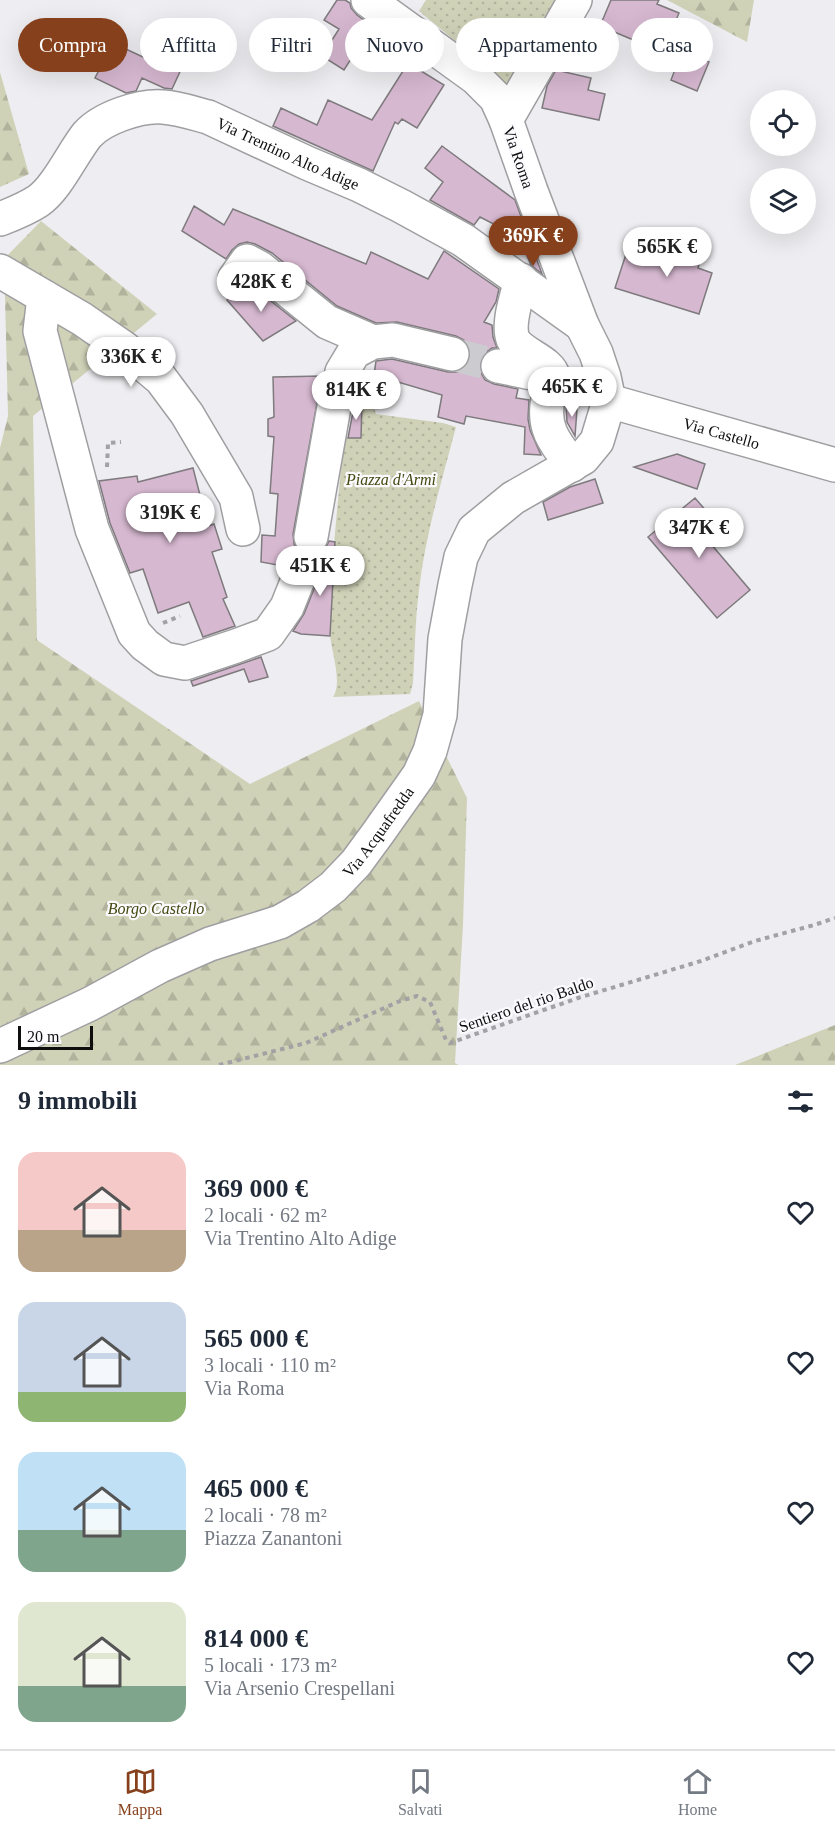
<!DOCTYPE html>
<html lang="it">
<head>
<meta charset="utf-8">
<style>
  :root { --surface:#fff; --page:#f2f2f3; --text:#1f2937; --muted:#747a83; --line:#e0e1e3; --accent:#87401c }
  body { margin:0; font-family:"Times New Roman",serif; background:var(--page); color:var(--text); height:100vh; display:flex; flex-direction:column; font-size:22px; white-space:nowrap }
  * { box-sizing:border-box; margin:0 }
  p { font-size:20px; color:var(--muted) }
  .icon { flex:none; width:33px; height:33px; fill:none; stroke:currentColor; stroke-width:2; stroke-linecap:round; stroke-linejoin:round }
  .map { position:relative; height:1065px; overflow:hidden }
  .panel { display:flex; flex-direction:column; background:var(--surface); flex:1 }
  .panel>* { flex:none }
  .hud { position:absolute; left:18px; top:18px; width:800px; height:54px; display:flex; gap:12px }
  .tools { position:absolute; left:750px; top:90px; display:grid; gap:12px }
  .tools a { display:grid; place-items:center; width:66px; height:66px; border-radius:50%; background:var(--surface); box-shadow:0 6px 24px #0002; font-size:30px }
  .scale { position:absolute; left:18px; bottom:15px; width:75px; box-sizing:border-box; padding-left:6px; border:3px solid #0e0e0f; border-top:0; font-size:16px; line-height:21px; white-space:nowrap; color:#0e0e0f; -webkit-text-stroke:4px #fbfbff; paint-order:stroke }
  .price { position:absolute; translate:-50% -51px; padding:0 14px; border-radius:21px; background:#fff; color:#222; font-size:20px; line-height:39px; filter:drop-shadow(0 2px 3px #0008) }
  .price::after { content:''; position:absolute; left:50%; top:36px; width:18px; height:14px; margin-left:-9px; background:inherit; clip-path:polygon(0 0,100% 0,50% 100%) }
  .price.current { background:var(--accent); color:#fff }
  ul { padding:0; list-style:none }
  li { display:flex; align-items:center; gap:18px; height:150px; padding:0 18px }
  li span { display:grid; place-items:center; flex:none; width:168px; height:120px; border-radius:18px; color:#555 }
  li>.icon { margin-inline-start:auto }
  span .icon { width:72px; height:72px; fill:#fffc; stroke-width:1 }
  li b { font-size:26px }
  h2 { display:flex; justify-content:space-between; align-items:center; height:72px; padding:0 18px; font-size:26px }
  .pill { padding:0 21px; border-radius:27px; background:var(--surface); box-shadow:0 6px 24px #0002; font-size:21px; line-height:54px }
  .pill.current { background:var(--accent); color:#fff }
  .dock { display:flex; justify-content:space-around; align-items:center; height:84px; border-top:2px solid var(--line); background:var(--surface); font-size:16px; color:var(--muted) }
  .dock a { display:grid; justify-items:center; gap:3px }
  .dock .current { color:var(--accent) }
  .map>svg:first-child { display:block }
  .forest { fill:url(#forest-firs) }
  .park { fill:url(#park-dots) }
  .building { fill:#d6b8d0; stroke:#7e7a7d; stroke-width:1.5 }
  .lines { fill:none; stroke-linecap:round; stroke-linejoin:round }
  .minor-tunnel { stroke:#ccccd0; stroke-width:33; stroke-dasharray:33 16; stroke-linecap:butt }
  .minor-casing { stroke:#9f9fa2; stroke-width:36 }
  .path { stroke:#a2a2a5; stroke-width:4; stroke-dasharray:4.5 4.5; stroke-linecap:butt }
  .minor { stroke:#fff; stroke-width:33 }
  .labels { text-anchor:middle; stroke-width:4.5; stroke-linejoin:round; paint-order:stroke }
  .street-label { font-size:16px; fill:#0e0e0f; stroke:#fbfbff }
  .park-label { font-size:16px; font-style:italic; fill:#464910; stroke:#fbfbff }
</style>
</head>
<body>
<div class="map">
<svg width="835" height="1065" viewBox="0 0 835 1065">
  <defs>
    <pattern id="forest-firs" width="22" height="20" patternUnits="userSpaceOnUse" patternTransform="scale(1.5)"><rect width="22" height="20" fill="#d0d2b8"/><path d="M5 1l3.5 6h-7zM16 11l3.5 6h-7z" fill="#b1b39d"/></pattern>
    <pattern id="park-dots" width="8" height="8" patternUnits="userSpaceOnUse" patternTransform="scale(1.5)"><rect width="8" height="8" fill="#d0d2b8"/><path d="M2 2h.1M6 6h.1" fill="none" stroke="#b1b39d" stroke-width="1.8" stroke-linecap="round"/></pattern>
  </defs>
  <rect width="100%" height="100%" fill="#eeeef2"/>
  <!-- forest -->
  <path class="forest" d="M667,0H754L747,42Z
    M0,72L29,174L0,187Z
    M41,221L157,314L33,416L37,640L250,784L419,701L467,798L463,925L455,1063L459,1065H0V448L8,416L4,259Z
    M835,1025V1065H735Z"/>
  <!-- park -->
  <path class="park" d="M426,0H562L510,98L494,73L419,11Z
    M371,396L376,414L443,423L456,427C442,480 425,536 419,590C415,621 415,652 413,683L410,694L333,697C343,683 331,651 330,634C330,569 338,503 344,438H361L362,415L356,401Z"/>
  <!-- building -->
  <path class="building" d="M337,0H345L350,3L351,8L357,15L372,26L344,70L322,56L339,29L324,20Z
    M611,0H659L657,4L679,13L671,32L690,39L685,52L709,62L697,91L671,80L679,59L600,26Z
    M113,43L145,58L151,47L184,63L172,89L164,88L142,78L136,91L126,93L95,78Z
    M408,63L444,85L417,128L402,119L398,124L395,122L373,171L273,126L281,108L317,125L328,100L372,120Z
    M556,70L591,78L588,90L605,94L599,120L542,108L547,86Z
    M442,146L515,200L542,274L531,265L519,237L480,217L474,225L430,200L443,182L425,168Z
    M194,206L224,225L233,209L366,264L371,252L428,279L444,251L499,289L496,302L484,322L492,325L493,337L497,348H492L484,354L480,363V371L485,380L494,384L518,389L516,398L529,400L528,419L530,430L541,455L524,454L525,427L466,416L464,424L438,417L442,395L374,375L376,361L392,359L448,372H458L466,366L470,358V348L464,340L456,336L397,322L376,323L337,306L272,253L255,244L247,242L239,244L232,250L226,259L182,231Z
    M664,242L702,254L698,268L712,273L699,314L615,288L627,251L658,261Z
    M252,286L296,321L263,341L227,300L232,296L243,295Z
    M322,376L293,534L294,544L299,551L305,554H298L290,557L283,566L261,562L262,535L275,536L278,494L270,493L274,437L268,436V419L274,417L273,377Z
    M355,401H362L361,438H348Z
    M566,407L577,409L575,436L567,422Z
    M677,454L705,464L697,489L634,467Z
    M193,468L208,526L214,524L222,549L212,552L227,597L223,599L235,626L203,637L189,602L158,613L143,569L130,573L110,523L99,481L137,476L138,482Z
    M595,479L603,503L548,520L543,502L570,487Z
    M695,498L714,520L700,531L750,590L717,618L648,537Z
    M329,541L335,542L330,636L301,634L293,631L304,614L318,579L320,570L316,561L309,555L318,554L325,549Z
    M261,657L268,677L249,682L244,669L193,686L191,681Z"/>
  <g class="lines">
    <!-- minor-tunnel -->
    <path class="minor-tunnel" d="M452,354L498,366"/>
    <!-- minor casing -->
    <g class="minor-casing">
      <g id="minor">
        <path d="M506,120L575,0"/>
        <path id="s1" d="M0,219C13,214 26,209 38,201C57,188 72,154 87,135C102,118 140,105 163,107C178,108 193,113 208,117L307,163L359,185L401,206L463,240L582,325"/>
        <path d="M0,271L82,319L124,348L161,379L187,414L236,497L243,529"/>
        <path d="M235,278L247,261L260,268L327,322L373,342"/>
        <path d="M521,280C517,296 507,324 513,339C520,354 550,361 553,376C554,383 549,392 548,399C542,428 555,443 572,465"/>
        <path d="M44,297L40,331L92,529L134,633L145,645L164,659L185,663L236,646L268,634L287,607L301,572"/>
        <path d="M498,366L551,377"/>
        <path id="s2" d="M609,401L835,465"/>
        <path d="M311,537L334,407L342,372L354,352L373,342L393,340L452,354"/>
        <path id="s3" d="M0,1046L90,1004L160,966L210,944L280,922L308,906L333,887L356,863L378,833L419,775L430,751L440,715L445,639L455,585L461,557L474,530L513,498L583,458L597,441L609,401L604,377L596,353L582,325L531,191L506,120L496,98L476,78L368,0"/>
      </g>
    </g>
    <!-- path -->
    <path class="path" d="M107,467L108,443L121,442
      M163,623L180,616
      M219,1065L306,1043L400,1001L417,996L430,1002L446,1040L450,1043L578,998L701,961L755,941L814,925L835,918"/>
    <!-- minor -->
    <use href="#minor" class="minor"/>
  </g>
  <g class="labels">
    <!-- street labels -->
    <g class="street-label">
      <text dy="6" stroke="none"><textPath href="#s1" startOffset="342">Via Trentino Alto Adige</textPath></text>
      <text transform="translate(519 157) rotate(71)" y="6">Via Roma</text>
      <text dy="6" stroke="none"><textPath href="#s2" startOffset="117">Via Castello</textPath></text>
      <text dy="6" stroke="none"><textPath href="#s3" startOffset="442">Via Acquafredda</textPath></text>
      <text transform="translate(526 1004) rotate(-19)" y="6">Sentiero del rio Baldo</text>
    </g>
    <!-- park labels -->
    <g class="park-label">
      <text x="391" y="485">Piazza d'Armi</text>
      <text x="156" y="914">Borgo Castello</text>
    </g>
  </g>
</svg>
<div class="tools">
<a><svg class="icon" aria-label="locate" viewBox="0 0 24 24"><circle cx="12" cy="12" r="6"/><path d="M12 2v4M12 18v4M2 12h4M18 12h4"/></svg></a>
<a><svg class="icon" aria-label="layers" viewBox="0 0 24 24"><path d="M12 4l9 5-9 5-9-5zM3 14l9 5 9-5"/></svg></a>
</div>
<div class="scale">20 m</div>
<b class="price current" style="left:533px;top:267px">369K €</b>
<b class="price" style="left:667px;top:278px">565K €</b>
<b class="price" style="left:261px;top:313px">428K €</b>
<b class="price" style="left:131px;top:388px">336K €</b>
<b class="price" style="left:572px;top:418px">465K €</b>
<b class="price" style="left:356px;top:421px">814K €</b>
<b class="price" style="left:170px;top:544px">319K €</b>
<b class="price" style="left:699px;top:559px">347K €</b>
<b class="price" style="left:320px;top:597px">451K €</b>
<div class="hud">
<a class="pill current">Compra</a>
<a class="pill">Affitta</a>
<a class="pill">Filtri</a>
<a class="pill">Nuovo</a>
<a class="pill">Appartamento</a>
<a class="pill">Casa</a>
</div>
</div>
<section class="panel">
<h2>9 immobili<svg class="icon" aria-label="filters" viewBox="0 0 24 24"><path d="M4 7h16M4 17h16"/><circle cx="9" cy="7" r="2"/><circle cx="15" cy="17" r="2"/></svg></h2>
<ul>
<li><span style="background:linear-gradient(#f6c9c9 65%,#b9a48a 0)"><svg class="icon" aria-label="home" viewBox="0 0 24 24"><path d="M3 11l9-7 9 7M6 9v11h12V9"/></svg></span><div><b>369 000 €</b><p>2 locali · 62 m²</p><p>Via Trentino Alto Adige</p></div><svg class="icon" aria-label="heart" viewBox="0 0 24 24"><path d="M12 20l-8-8c-3-5 5-10 8-4 3-6 11-1 8 4z"/></svg></li>
<li><span style="background:linear-gradient(#c9d6e8 75%,#8fb573 0)"><svg class="icon" aria-label="home" viewBox="0 0 24 24"><path d="M3 11l9-7 9 7M6 9v11h12V9"/></svg></span><div><b>565 000 €</b><p>3 locali · 110 m²</p><p>Via Roma</p></div><svg class="icon" aria-label="heart" viewBox="0 0 24 24"><path d="M12 20l-8-8c-3-5 5-10 8-4 3-6 11-1 8 4z"/></svg></li>
<li><span style="background:linear-gradient(#bfe0f5 65%,#7fa58c 0)"><svg class="icon" aria-label="home" viewBox="0 0 24 24"><path d="M3 11l9-7 9 7M6 9v11h12V9"/></svg></span><div><b>465 000 €</b><p>2 locali · 78 m²</p><p>Piazza Zanantoni</p></div><svg class="icon" aria-label="heart" viewBox="0 0 24 24"><path d="M12 20l-8-8c-3-5 5-10 8-4 3-6 11-1 8 4z"/></svg></li>
<li><span style="background:linear-gradient(#dfe7d0 70%,#7fa58c 0)"><svg class="icon" aria-label="home" viewBox="0 0 24 24"><path d="M3 11l9-7 9 7M6 9v11h12V9"/></svg></span><div><b>814 000 €</b><p>5 locali · 173 m²</p><p>Via Arsenio Crespellani</p></div><svg class="icon" aria-label="heart" viewBox="0 0 24 24"><path d="M12 20l-8-8c-3-5 5-10 8-4 3-6 11-1 8 4z"/></svg></li>
</ul>
</section>
<nav class="dock">
<a class="current"><svg class="icon" aria-label="map" viewBox="0 0 24 24"><path d="M3 6l6-2 6 2 6-2v14l-6 2-6-2-6 2zM9 4v14M15 6v14"/></svg>Mappa</a>
<a><svg class="icon" aria-label="saved" viewBox="0 0 24 24"><path d="M7 4h10v16l-5-4-5 4z"/></svg>Salvati</a>
<a><svg class="icon" aria-label="home" viewBox="0 0 24 24"><path d="M3 11l9-7 9 7M6 9v11h12V9"/></svg>Home</a>
</nav>
</body>
</html>
